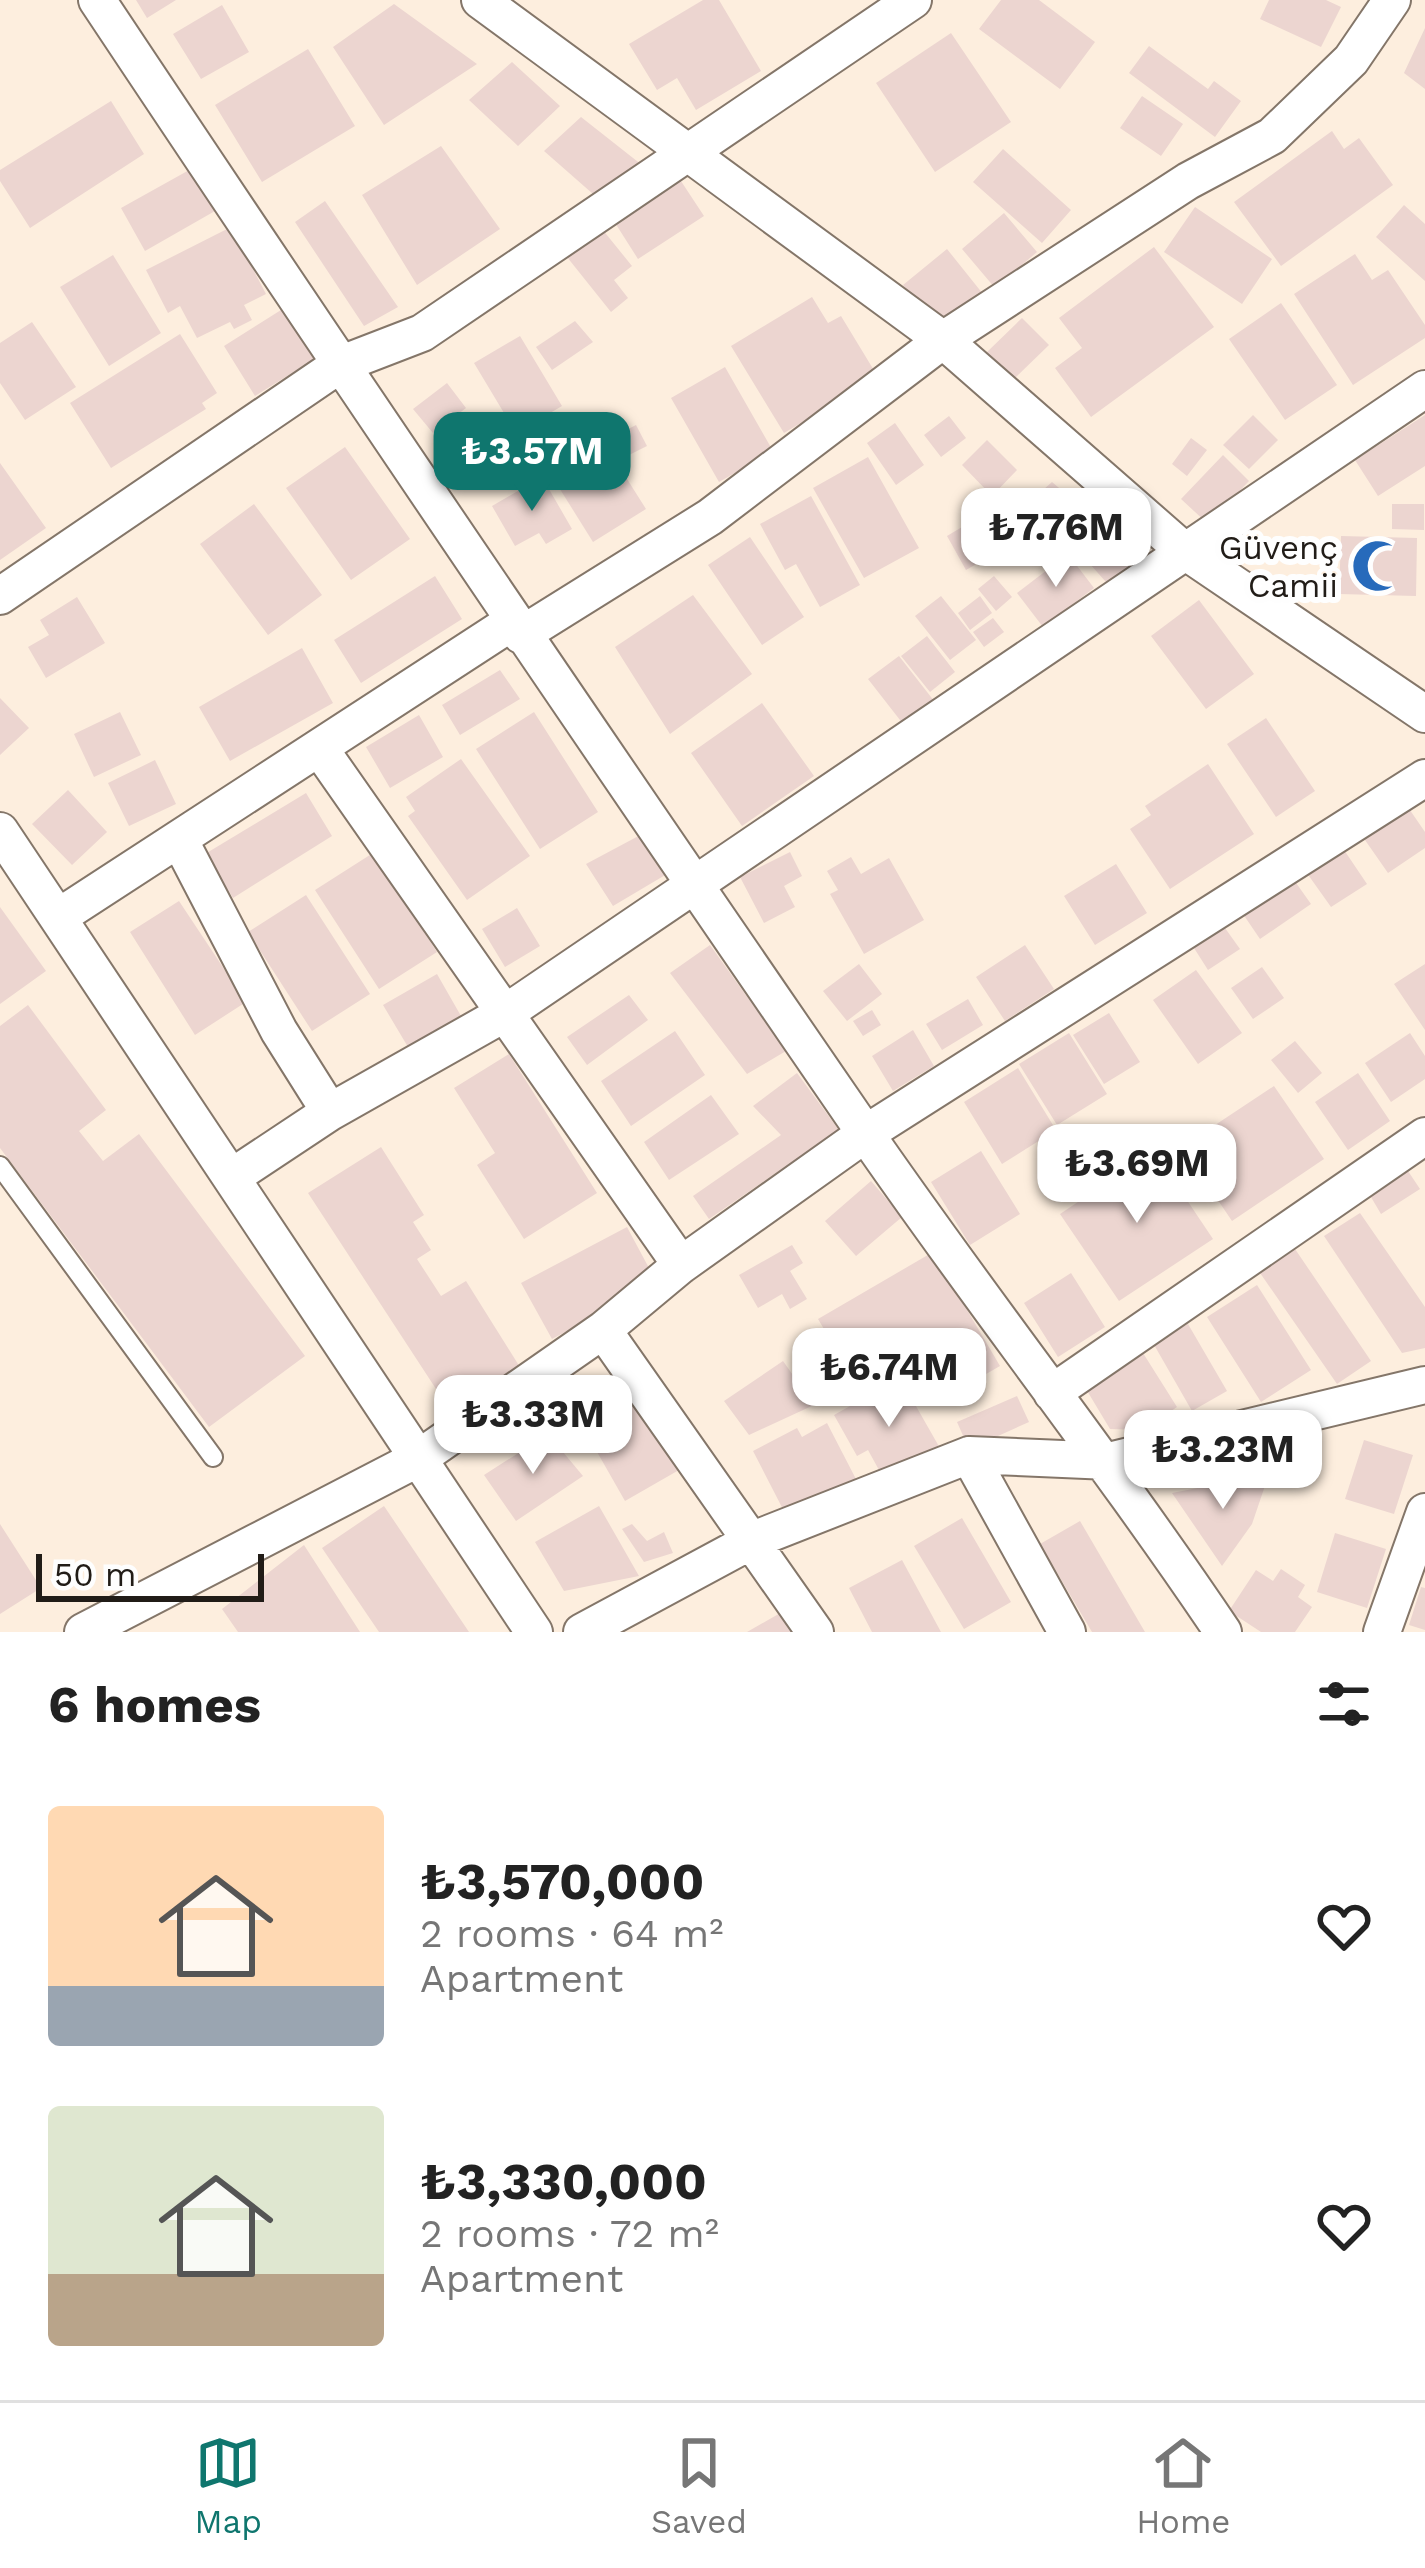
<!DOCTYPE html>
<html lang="en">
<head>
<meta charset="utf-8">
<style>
  :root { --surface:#fff; --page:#f6f6f6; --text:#222; --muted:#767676; --line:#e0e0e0; --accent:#0f766e }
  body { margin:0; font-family:"Work Sans",sans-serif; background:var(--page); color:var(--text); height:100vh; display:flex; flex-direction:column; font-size:45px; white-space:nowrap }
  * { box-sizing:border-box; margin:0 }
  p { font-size:39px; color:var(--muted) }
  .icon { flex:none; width:66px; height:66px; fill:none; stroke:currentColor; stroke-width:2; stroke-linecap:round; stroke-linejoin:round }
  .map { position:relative; height:1632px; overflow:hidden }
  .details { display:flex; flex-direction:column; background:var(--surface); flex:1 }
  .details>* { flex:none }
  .scale { position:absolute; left:36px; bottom:30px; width:228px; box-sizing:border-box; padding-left:12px; border:6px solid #211c17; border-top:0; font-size:33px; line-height:42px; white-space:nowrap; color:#211c17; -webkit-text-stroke:9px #fefefe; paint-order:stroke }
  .price { position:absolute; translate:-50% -102px; padding:0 27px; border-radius:24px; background:#fff; color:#222; font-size:39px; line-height:78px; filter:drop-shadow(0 3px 6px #0008) }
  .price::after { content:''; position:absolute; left:50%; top:72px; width:36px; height:27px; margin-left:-18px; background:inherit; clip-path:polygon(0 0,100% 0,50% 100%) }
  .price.on { background:var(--accent); color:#fff }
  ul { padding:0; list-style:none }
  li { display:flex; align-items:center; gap:36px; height:300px; padding:0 48px }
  li span { display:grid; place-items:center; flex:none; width:336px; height:240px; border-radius:12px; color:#555 }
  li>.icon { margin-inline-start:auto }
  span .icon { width:144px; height:144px; fill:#fffc; stroke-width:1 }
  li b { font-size:51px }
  h2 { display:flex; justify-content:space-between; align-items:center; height:144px; padding:0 48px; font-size:51px }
  .dock { display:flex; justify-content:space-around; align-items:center; height:168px; border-top:3px solid var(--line); background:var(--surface); font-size:33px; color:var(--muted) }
  .dock a { display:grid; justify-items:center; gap:6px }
  .dock .on { color:var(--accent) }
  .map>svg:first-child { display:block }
  .building { fill:#ecd5d0 }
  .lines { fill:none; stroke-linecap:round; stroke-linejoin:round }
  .service-casing { stroke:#847669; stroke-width:22 }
  .minor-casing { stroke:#847669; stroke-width:40 }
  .service { stroke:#fff; stroke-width:18 }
  .minor { stroke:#fff; stroke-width:36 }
  .labels { text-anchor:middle; stroke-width:12; stroke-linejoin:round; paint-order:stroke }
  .poi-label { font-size:33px; fill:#211c17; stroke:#fefefe; text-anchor:end }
</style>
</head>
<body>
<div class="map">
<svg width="1425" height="1632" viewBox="0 0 1425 1632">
  <rect width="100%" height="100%" fill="#fdeede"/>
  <!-- building -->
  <path class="building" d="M136,0H176L147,18Z
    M703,0H719L761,71L696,110L677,78L657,90L629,44Z
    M1001,0H1039L1095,42L1060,89L979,29Z
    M1269,0H1326L1341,7L1321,47L1260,19Z
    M394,4L477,64L384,125L333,47Z
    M222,5L249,52L201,79L173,34Z
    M1425,28V89L1404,73Z
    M951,33L1011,122L935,172L876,83Z
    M1149,46L1208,89L1214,81L1241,101L1215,137L1129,73Z
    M308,49L355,126L262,182L215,105Z
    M512,62L560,106L518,146L469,100Z
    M1142,96L1183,124L1161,156L1120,128Z
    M111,101L144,154L30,228L0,181V170Z
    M581,117L647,169L601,201L544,151Z
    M1332,131L1344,149L1359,138L1393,185L1281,266L1234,202Z
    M441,146L500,229L417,285L362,195Z
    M1003,149L1071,210L1042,243L973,182Z
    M191,169L215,211L145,251L121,208Z
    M675,172L704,216L638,259L610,215Z
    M325,201L398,307L364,326L295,222Z
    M1404,205L1425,224V281L1376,237Z
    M1195,207L1272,259L1242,304L1164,252Z
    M1004,213L1037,252L995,288L962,249Z
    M598,224L632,266L614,280L628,298L611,312L563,252Z
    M231,227L266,294L244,305L252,320L234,329L230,322L197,338L180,306L168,313L146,270Z
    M1154,247L1214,327L1091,417L1055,368L1082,348L1059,318Z
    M947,249L983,294L940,330L903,285Z
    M1355,254L1372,280L1388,270L1425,325V338L1353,385L1294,294Z
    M113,255L161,333L109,366L60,287Z
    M812,297L828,323L841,316L878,377L784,433L731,346Z
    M1281,303L1337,385L1285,420L1229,339Z
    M289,305L321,355L255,396L224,346Z
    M1022,318L1049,345L1014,379L987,352Z
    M575,321L593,342L552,370L536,347Z
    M32,322L76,387L25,420L0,383V343Z
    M180,334L217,393L202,403L206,409L111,468L70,403Z
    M520,336L562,406L516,433L474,363Z
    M725,367L773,451L719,482L671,398Z
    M447,383L466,408L433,433L413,409Z
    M1253,415L1278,440L1249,469L1223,445Z
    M1425,415V466L1378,496L1355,460Z
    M949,416L966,438L941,457L924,435Z
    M491,419L515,468L473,488L450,440Z
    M591,422L646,509L593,542L538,454Z
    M895,423L924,465L896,485L867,443Z
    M636,425L647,446L621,459L611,438Z
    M1191,438L1207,450L1187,476L1172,464Z
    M987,440L1017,470L992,496L962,465Z
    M345,447L410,539L351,580L286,488Z
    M1223,455L1249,481L1208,524L1181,499Z
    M868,457L919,548L864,578L813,488Z
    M0,463L46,528L0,560Z
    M542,477L572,529L546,544L539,533L515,546L492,506Z
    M1052,482L1097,520L1072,541L1035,497Z
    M811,496L860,585L820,607L796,564L785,570L760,524Z
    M254,504L322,595L268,635L200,544Z
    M1392,504H1424V530L1392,529Z
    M972,521L992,555L966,570L947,536Z
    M1114,525L1146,561L1114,591L1081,554Z
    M1341,536L1417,538L1416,596L1339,594Z
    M750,537L804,617L762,645L708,565Z
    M1068,554L1094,588L1043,627L1017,593Z
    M435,576L462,619L361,683L334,640Z
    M994,576L1012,597L996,611L978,589Z
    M693,595L752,674L670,734L615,647Z
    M941,596L976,640L950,660L915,616Z
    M980,596L992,613L970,630L958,613Z
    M77,597L105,643L46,678L28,647L49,635L40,620Z
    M1199,600L1254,674L1206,709L1151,636Z
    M993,618L1004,632L984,647L973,632Z
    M927,636L955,672L930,692L901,656Z
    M302,648L333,703L230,761L199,707Z
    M899,656L938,706L907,729L868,679Z
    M500,670L520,699L460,735L442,705Z
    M0,698L29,728L0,755Z
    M762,703L814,776L742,826L691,753Z
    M120,712L141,755L94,777L74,734Z
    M534,712L598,812L540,849L476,749Z
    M419,715L443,757L390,788L366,747Z
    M1266,718L1315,791L1276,817L1227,744Z
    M461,759L530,856L467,900L408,816L415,811L406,797Z
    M155,760L176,804L129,826L108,783Z
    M1208,764L1254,834L1170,889L1130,829L1151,815L1145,806Z
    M68,790L107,832L72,865L32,824Z
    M306,793L332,836L233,898L205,854Z
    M1403,800L1425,832V848L1388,873L1358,830Z
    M646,832L672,871L613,906L586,864Z
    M1340,844L1367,884L1331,907L1304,869Z
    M790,852L802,876L784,886L795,907L764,923L740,877Z
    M373,853L437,952L379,989L315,890Z
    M851,857L861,874L889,858L924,920L864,954L830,894L838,890L827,871Z
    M1116,864L1147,913L1095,945L1064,896Z
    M1294,880L1311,904L1260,939L1243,914Z
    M306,895L370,994L312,1031L248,932Z
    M179,901L246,1002L195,1035L130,932Z
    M0,907L46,971L0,1004Z
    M517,908L540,946L505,967L482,929Z
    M1225,928L1240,949L1208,970L1194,948Z
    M710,945L786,1051L747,1074L670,973Z
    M1025,945L1054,989L1005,1021L976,977Z
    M859,964L882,994L847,1021L823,991Z
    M1425,964V1030L1394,984Z
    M1262,967L1284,998L1253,1019L1231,988Z
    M1196,970L1242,1033L1198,1064L1153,1000Z
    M437,974L461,1016L408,1047L383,1005Z
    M629,995L648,1020L587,1065L567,1037Z
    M968,999L983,1025L942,1050L926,1024Z
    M28,1005L106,1110L79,1131L103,1161L139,1134L305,1356L209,1427L0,1148V1026Z
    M872,1010L881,1025L863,1036L853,1021Z
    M1109,1013L1140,1062L1104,1084L1073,1035Z
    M913,1030L934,1066L893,1091L872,1056Z
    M675,1031L705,1075L631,1126L601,1081Z
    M1069,1033L1107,1094L1057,1125L1019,1064Z
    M1410,1033L1425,1056V1079L1391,1102L1365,1063Z
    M1295,1041L1322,1073L1298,1093L1271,1060Z
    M509,1054L597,1193L524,1239L477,1165L495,1153L454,1088Z
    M1018,1068L1056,1130L1002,1164L964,1102Z
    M797,1073L839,1130L709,1219L693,1196L781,1135L753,1106Z
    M1358,1073L1390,1121L1348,1150L1315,1102Z
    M1274,1086L1324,1159L1232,1221L1182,1147Z
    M711,1095L739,1134L669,1180L644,1142Z
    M381,1147L424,1215L413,1222L431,1250L417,1259L441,1296L466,1281L523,1372L455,1418L308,1193Z
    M981,1151L1020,1214L970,1245L931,1182Z
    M1154,1151L1213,1239L1119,1301L1060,1214Z
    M1406,1168L1420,1189L1381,1214L1368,1192Z
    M871,1181L902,1217L856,1256L825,1221Z
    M1360,1213L1425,1307V1348L1402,1353L1324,1236Z
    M627,1227L657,1283L552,1339L521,1283Z
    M792,1245L803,1263L790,1271L807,1299L790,1309L782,1294L758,1308L739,1275Z
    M1293,1246L1371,1361L1337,1384L1258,1270Z
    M933,1252L1000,1366L941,1400L908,1344L852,1376L818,1319Z
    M1071,1273L1105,1327L1058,1357L1024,1303Z
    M1257,1285L1311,1370L1261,1402L1207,1317Z
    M1188,1324L1227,1391L1192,1411L1153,1343Z
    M1143,1353L1177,1407L1143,1430L1110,1429L1086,1389Z
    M783,1361L814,1405L749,1435L724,1401Z
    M900,1378L941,1450L885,1481L868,1450L857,1456L834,1415Z
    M629,1385L679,1470L625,1501L576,1415Z
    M1017,1396L1029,1422L969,1449L957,1422Z
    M827,1423L858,1483L788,1519L753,1451L797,1428L802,1437Z
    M548,1434L583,1476L516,1521L484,1475Z
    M1364,1440L1413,1455L1394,1514L1345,1499Z
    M1269,1474L1252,1524L1222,1566L1172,1493Z
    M384,1506L469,1632H379L322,1548Z
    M599,1506L639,1576L564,1591L535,1542Z
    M962,1518L1011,1602L964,1629L914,1546Z
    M1080,1521L1145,1632H1092L1040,1544Z
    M0,1524L41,1588L0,1614Z
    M632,1524L647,1541L664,1532L673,1553L644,1562L622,1529Z
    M1335,1533L1386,1549L1367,1608L1317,1592Z
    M304,1545L360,1632H238L222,1609Z
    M902,1560L941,1632H872L849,1588Z
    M1281,1569L1305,1585L1298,1597L1312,1607L1295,1632H1261L1229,1611L1256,1570L1273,1581Z
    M1421,1587L1425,1588V1630L1409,1625Z
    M782,1612L794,1632H747Z"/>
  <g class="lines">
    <!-- service casing -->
    <g class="service-casing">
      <path id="service" d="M0,1166L213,1457"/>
    </g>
    <!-- minor casing -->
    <g class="minor-casing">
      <path id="minor" d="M97,0C349,379 605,755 863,1130C980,1300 1108,1461 1223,1632
        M480,0L943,340L1182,549L1425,714
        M0,596L339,365L422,333L913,0
        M521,635L710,517L943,340L1188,181L1272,136L1351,60L1392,0
        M320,749L681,1265
        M0,831L534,1632
        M179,839L279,1031L330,1112
        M60,916L512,622
        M232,1177L330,1112L507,1012L1425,389
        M603,1330L815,1632
        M1052,1393L1425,1136
        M969,1455L1067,1632
        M83,1632L419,1458L603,1330L681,1265L865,1134L1425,778
        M582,1632L753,1540L969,1455L1109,1461L1425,1385
        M1382,1632L1425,1512"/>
    </g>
    <!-- service -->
    <use href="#service" class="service"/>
    <!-- minor -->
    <use href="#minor" class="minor"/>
  </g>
  <!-- icons -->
  <defs>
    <g id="mosque-bare" transform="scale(4.14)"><path d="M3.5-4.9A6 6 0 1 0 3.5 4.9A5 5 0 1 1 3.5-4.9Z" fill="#276abb" stroke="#fefefe" stroke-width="2.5" paint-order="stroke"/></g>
  </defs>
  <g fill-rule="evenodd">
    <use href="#mosque-bare" x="1378" y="566"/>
  </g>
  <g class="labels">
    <!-- poi labels -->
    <g class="poi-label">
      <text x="1338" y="559">Güvenç<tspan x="1338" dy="38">Camii</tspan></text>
    </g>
  </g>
</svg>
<div class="scale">50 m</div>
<b class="price on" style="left:532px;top:514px">₺3.57M</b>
<b class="price" style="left:1056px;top:590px">₺7.76M</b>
<b class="price" style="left:1137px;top:1226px">₺3.69M</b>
<b class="price" style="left:889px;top:1430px">₺6.74M</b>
<b class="price" style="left:533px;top:1477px">₺3.33M</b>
<b class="price" style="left:1223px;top:1512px">₺3.23M</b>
</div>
<section class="details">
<h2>6 homes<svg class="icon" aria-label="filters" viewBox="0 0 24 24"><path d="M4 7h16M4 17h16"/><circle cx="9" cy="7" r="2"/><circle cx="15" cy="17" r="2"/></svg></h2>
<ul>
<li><span style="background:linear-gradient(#ffd9b3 75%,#9aa5b1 0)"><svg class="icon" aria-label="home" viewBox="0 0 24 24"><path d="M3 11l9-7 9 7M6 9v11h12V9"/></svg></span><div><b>₺3,570,000</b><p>2 rooms · 64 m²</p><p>Apartment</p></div><svg class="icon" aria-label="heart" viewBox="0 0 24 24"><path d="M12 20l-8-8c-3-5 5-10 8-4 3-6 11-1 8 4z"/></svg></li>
<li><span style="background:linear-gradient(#dfe7d0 70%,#b9a48a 0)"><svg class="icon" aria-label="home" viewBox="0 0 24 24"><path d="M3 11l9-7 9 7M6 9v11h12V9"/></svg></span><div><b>₺3,330,000</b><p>2 rooms · 72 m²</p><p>Apartment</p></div><svg class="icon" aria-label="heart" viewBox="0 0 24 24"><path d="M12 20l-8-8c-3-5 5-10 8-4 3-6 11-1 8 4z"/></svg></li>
</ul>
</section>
<nav class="dock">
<a class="on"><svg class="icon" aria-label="map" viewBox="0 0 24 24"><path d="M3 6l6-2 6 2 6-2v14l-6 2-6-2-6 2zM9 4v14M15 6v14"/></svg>Map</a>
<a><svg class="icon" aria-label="saved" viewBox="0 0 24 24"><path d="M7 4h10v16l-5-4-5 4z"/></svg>Saved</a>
<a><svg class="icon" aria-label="home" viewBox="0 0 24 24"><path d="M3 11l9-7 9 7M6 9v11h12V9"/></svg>Home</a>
</nav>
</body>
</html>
